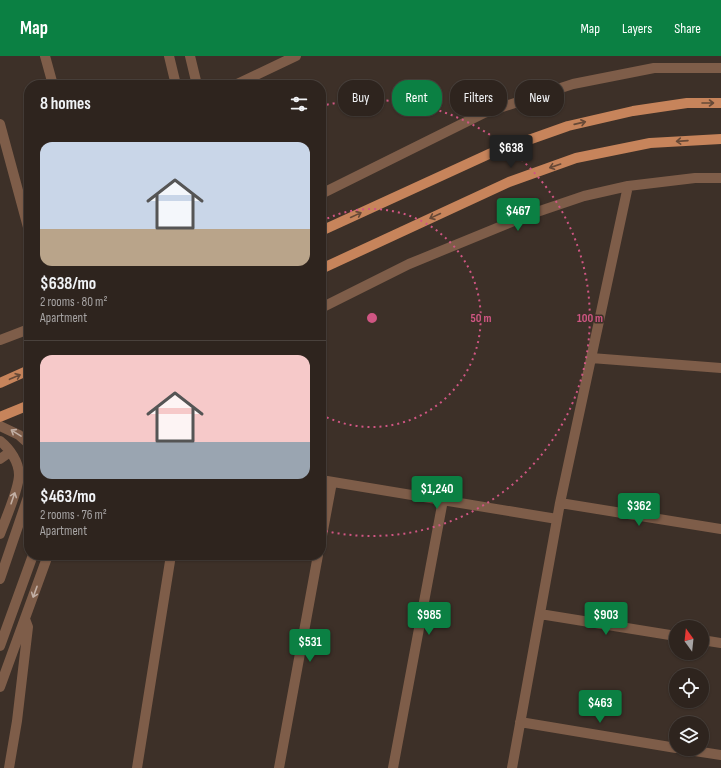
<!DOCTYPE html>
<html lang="en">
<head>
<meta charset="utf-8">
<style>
  :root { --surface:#2e241e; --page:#362c27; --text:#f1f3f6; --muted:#a7a4a4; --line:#49413c; --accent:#0b8043 }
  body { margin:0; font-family:"Sofia Sans Condensed",sans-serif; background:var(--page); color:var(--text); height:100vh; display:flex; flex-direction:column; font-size:15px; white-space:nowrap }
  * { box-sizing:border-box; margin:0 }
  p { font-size:13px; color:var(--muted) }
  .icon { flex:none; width:22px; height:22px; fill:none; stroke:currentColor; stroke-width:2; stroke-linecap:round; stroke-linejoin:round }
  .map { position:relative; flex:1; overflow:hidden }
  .details { position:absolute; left:24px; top:24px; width:302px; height:480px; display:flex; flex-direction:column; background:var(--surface); border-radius:16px; box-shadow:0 1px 3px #0004,0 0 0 1px var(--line) }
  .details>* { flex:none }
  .top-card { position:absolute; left:338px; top:24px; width:323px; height:36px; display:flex; gap:8px }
  .needle { width:26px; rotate:345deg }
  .controls { position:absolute; left:669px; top:564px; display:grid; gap:8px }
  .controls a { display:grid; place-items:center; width:40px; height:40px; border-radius:50%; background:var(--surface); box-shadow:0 1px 3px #0004,0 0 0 1px var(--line); font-size:20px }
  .price { position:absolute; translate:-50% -34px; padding:0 9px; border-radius:4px; background:var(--accent); color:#fff; font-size:13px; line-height:26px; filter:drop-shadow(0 1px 2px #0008) }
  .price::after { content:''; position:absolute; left:50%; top:24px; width:12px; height:9px; margin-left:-6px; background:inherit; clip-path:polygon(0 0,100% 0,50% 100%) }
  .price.active { background:#222; color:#fff }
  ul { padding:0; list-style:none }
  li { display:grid; align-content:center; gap:8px; height:212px; padding:0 16px }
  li+li { border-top:1px solid var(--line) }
  li span { display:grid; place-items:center; height:124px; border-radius:12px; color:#555 }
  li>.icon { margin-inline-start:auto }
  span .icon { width:72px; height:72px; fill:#fffc; stroke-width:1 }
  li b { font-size:17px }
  h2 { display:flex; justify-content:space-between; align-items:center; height:48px; padding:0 16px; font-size:17px }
  .chip { padding:0 14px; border-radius:16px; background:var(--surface); box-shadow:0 1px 3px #0004,0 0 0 1px var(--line); font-size:14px; line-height:36px }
  .chip.active { background:var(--accent); color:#fff }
  header { display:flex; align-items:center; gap:24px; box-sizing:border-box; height:56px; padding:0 20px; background:var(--accent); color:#fff }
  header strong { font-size:19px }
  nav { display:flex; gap:22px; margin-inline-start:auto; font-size:14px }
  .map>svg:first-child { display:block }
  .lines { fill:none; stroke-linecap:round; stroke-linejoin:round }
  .minor { stroke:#7e5d49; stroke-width:10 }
  .major { stroke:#c7845b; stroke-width:10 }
  .oneway { stroke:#664937 }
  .oneway2 { stroke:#c2afa4 }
  .ring { fill:none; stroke:#d05683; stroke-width:2; stroke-dasharray:2 4 }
  .centre { fill:#d05683; stroke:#3d3028; stroke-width:2 }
  .ring-label { font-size:12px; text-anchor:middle; font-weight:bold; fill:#d05683; stroke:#3d3028; stroke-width:3; stroke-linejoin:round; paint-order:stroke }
</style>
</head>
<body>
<header>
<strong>Map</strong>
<nav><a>Map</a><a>Layers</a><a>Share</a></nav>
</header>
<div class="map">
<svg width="721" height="712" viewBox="0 0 721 712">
  <rect width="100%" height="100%" fill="#3d3028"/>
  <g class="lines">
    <!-- minor -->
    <path class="minor" d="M45,0L53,29
      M169,0L176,29
      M190,0L197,29
      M235,29L296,0
      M0,68L29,175
      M321,138L484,57L573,28L654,12H721
      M321,252L409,208L531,158L584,140L628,130L695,122H721
      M0,284L29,273
      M591,302L721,312
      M0,370L19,379L29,388
      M0,385C10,393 19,406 19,419C19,433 5,464 0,478
      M0,403L10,396
      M321,424L557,463
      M560,447L721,473
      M321,485L332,426
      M0,523L29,438
      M540,558L676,580
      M702,584L721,587
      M0,590L33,499
      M0,631L48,499
      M520,666L676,692
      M682,693L721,699
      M9,712L17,665L28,571L25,563
      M137,712L171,499
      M279,712L318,499
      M393,712L443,444
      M512,712L560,447L628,130"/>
    <!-- major -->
    <path class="major" d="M321,175L489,98L568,70L633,55L687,47H721
      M321,213L509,126L576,102L650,87L721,83
      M0,327L29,314
      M0,361L29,349"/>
  </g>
  <!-- one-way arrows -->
  <defs><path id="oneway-shaft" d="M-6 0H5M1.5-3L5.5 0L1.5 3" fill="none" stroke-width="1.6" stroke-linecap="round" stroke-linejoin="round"/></defs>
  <g class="oneway">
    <use href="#oneway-shaft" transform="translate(708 47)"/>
    <use href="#oneway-shaft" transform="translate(580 67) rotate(-13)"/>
    <use href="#oneway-shaft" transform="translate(682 85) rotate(176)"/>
    <use href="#oneway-shaft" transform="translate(555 110) rotate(161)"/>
    <use href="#oneway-shaft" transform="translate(356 159) rotate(-25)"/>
    <use href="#oneway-shaft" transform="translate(435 160) rotate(155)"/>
    <use href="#oneway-shaft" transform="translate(15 321) rotate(-23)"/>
  </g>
  <g class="oneway2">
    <use href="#oneway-shaft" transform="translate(16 377) rotate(-148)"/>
    <use href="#oneway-shaft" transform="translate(13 442) rotate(-71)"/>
    <use href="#oneway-shaft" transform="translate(35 536) rotate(110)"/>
  </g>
  <!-- distance rings -->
  <g class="ring">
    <path d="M322 165A109 109 0 1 1 322 359"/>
    <path d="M321 50A218 218 0 1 1 321 474"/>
  </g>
  <circle cx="372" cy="262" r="6" class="centre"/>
  <g class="ring-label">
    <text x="481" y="266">50 m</text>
    <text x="590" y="266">100 m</text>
  </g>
</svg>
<div class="controls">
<a><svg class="needle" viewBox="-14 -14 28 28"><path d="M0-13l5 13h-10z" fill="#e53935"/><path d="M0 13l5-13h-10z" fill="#a7a4a4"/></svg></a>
<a><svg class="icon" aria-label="locate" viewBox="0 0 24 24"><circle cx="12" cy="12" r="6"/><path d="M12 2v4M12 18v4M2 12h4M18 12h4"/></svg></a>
<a><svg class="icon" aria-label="layers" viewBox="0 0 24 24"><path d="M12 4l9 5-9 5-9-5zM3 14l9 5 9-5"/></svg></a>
</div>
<b class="price active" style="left:511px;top:113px">$638</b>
<b class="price" style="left:518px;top:176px">$467</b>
<b class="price" style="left:437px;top:454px">$1,240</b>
<b class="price" style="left:639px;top:471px">$362</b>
<b class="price" style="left:429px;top:580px">$985</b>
<b class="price" style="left:606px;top:580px">$903</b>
<b class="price" style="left:310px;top:607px">$531</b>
<b class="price" style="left:600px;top:668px">$463</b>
<div class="top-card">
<a class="chip">Buy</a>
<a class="chip active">Rent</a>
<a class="chip">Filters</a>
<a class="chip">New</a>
</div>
<section class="details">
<h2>8 homes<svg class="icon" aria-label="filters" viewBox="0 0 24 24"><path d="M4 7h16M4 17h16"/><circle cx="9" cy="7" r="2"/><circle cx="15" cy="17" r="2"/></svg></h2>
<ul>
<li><span style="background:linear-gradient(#c9d6e8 70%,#b9a48a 0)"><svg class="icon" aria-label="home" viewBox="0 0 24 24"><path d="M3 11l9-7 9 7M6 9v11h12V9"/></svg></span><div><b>$638/mo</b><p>2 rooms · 80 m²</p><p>Apartment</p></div></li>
<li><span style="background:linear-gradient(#f6c9c9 70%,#9aa5b1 0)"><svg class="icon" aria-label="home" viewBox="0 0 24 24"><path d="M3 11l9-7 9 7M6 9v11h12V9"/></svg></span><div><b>$463/mo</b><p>2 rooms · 76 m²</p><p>Apartment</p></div></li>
</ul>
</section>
</div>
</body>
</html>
